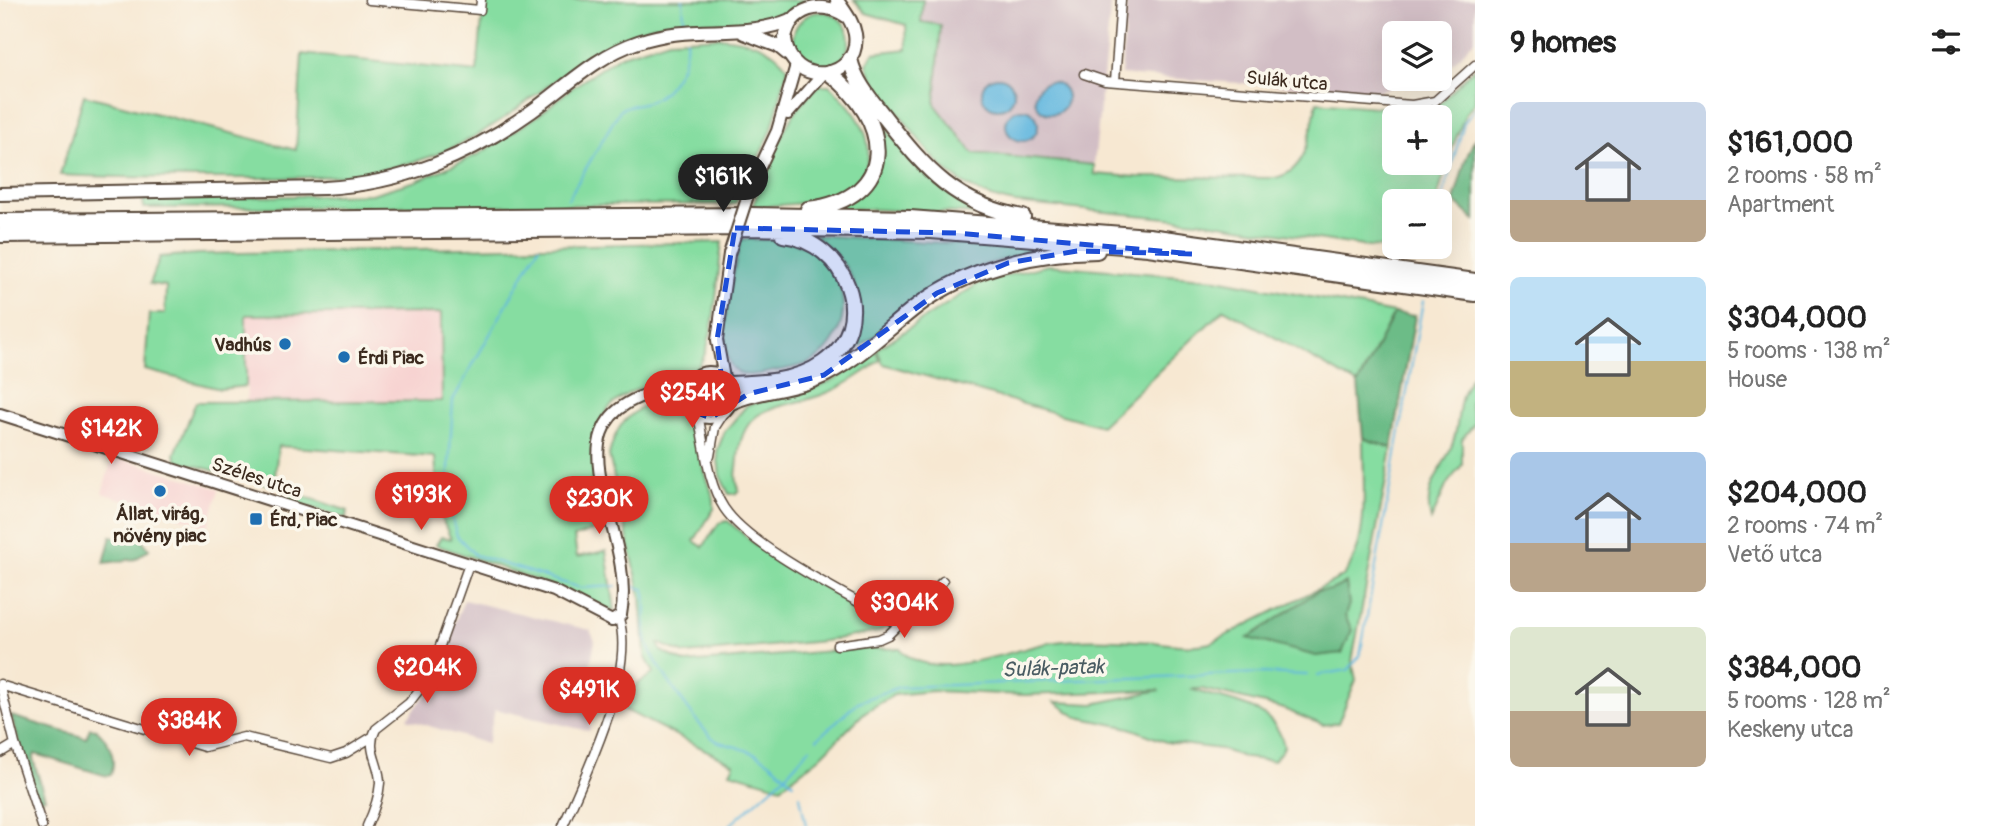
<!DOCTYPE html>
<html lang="en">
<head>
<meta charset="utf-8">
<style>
  :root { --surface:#fff; --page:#f2f2f2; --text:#222; --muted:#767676; --accent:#d93025 }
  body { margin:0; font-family:Pangolin,sans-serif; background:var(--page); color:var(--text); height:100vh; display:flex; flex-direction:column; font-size:26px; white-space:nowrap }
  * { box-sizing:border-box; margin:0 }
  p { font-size:23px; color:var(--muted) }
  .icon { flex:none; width:38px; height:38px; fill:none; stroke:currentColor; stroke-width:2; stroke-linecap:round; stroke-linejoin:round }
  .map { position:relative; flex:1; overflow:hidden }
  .side { display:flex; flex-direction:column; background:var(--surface); width:525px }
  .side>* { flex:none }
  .buttons { position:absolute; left:1382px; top:21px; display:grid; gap:14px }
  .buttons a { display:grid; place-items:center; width:70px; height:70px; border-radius:10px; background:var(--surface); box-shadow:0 7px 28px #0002; font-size:35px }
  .price { position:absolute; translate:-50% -60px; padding:0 16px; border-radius:24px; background:var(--accent); color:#fff; font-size:23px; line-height:46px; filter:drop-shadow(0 2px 4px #0008) }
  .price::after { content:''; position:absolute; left:50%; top:42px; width:21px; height:16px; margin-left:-10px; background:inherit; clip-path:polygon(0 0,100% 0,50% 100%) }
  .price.on { background:#222; color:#fff }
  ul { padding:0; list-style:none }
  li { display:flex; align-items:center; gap:21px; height:175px; padding:0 35px }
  li span { display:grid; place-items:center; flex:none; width:196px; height:140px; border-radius:10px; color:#555 }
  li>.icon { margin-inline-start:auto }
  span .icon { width:84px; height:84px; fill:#fffc; stroke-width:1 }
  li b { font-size:30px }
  h2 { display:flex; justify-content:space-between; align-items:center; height:84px; padding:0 35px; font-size:30px }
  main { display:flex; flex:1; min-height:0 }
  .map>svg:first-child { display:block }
  .built { fill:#f7d0cf }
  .industrial { fill:#d2bec5 }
  .green { fill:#86dda1; stroke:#608460; stroke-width:2; fill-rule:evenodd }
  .forest { fill:#6cbc87; stroke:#547352; stroke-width:2 }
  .water { fill:#63b8df; stroke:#4f717e; stroke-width:2 }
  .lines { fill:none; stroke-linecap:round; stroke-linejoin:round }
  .stream { stroke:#63b8df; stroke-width:2 }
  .street-casing { stroke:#574639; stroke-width:11 }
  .secondary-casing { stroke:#574639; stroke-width:14 }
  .primary-casing { stroke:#574639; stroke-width:16 }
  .highway-casing { stroke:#574639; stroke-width:18 }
  .street { stroke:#fff; stroke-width:8 }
  .secondary { stroke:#fff; stroke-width:10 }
  .primary { stroke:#fff; stroke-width:12 }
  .highway { stroke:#fff; stroke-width:14 }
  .secondary-bridge-casing { stroke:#574639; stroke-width:14; stroke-linecap:butt }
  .secondary-bridge { stroke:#fff; stroke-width:10 }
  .marked { fill:#1d4ed8; fill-opacity:0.2; stroke:#1d4ed8; stroke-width:5; stroke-dasharray:14 9; stroke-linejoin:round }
  .poi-dot { fill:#1f6fb2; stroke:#fbf7ec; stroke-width:2.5 }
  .labels { text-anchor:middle; stroke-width:7; stroke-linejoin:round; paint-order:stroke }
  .street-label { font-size:19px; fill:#3b2a1e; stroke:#fbf7ec }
  .poi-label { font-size:19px; font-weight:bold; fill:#3b2a1e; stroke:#fbf7ec; text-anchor:start }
  .water-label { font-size:21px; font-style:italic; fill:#495c62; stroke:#fbf7ec }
</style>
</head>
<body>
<main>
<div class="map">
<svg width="1475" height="826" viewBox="0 0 1475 826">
  <rect width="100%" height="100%" fill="#fbf7ec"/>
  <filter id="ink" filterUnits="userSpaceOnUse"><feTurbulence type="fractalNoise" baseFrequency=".0143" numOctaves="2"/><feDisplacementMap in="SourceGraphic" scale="14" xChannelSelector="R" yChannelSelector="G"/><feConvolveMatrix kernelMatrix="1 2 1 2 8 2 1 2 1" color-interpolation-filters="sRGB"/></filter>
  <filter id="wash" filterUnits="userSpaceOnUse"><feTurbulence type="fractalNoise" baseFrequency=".00686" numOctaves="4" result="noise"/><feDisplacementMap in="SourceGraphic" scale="28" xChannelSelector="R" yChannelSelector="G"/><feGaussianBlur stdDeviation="1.57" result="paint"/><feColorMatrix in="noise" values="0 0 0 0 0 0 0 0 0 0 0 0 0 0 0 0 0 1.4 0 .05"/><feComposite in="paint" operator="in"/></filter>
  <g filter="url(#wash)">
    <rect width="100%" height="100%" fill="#f7e8d2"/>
    <!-- built -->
    <path class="built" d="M441,313L442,401L247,402L245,315Z
      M113,456L219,489L208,526L102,493Z"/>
    <!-- industrial -->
    <path class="industrial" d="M923,0H1111L1094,165L973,154L935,104L940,25L921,23Z
      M1127,0H1475V40L1454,62L1440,67V33H1395V79H1428L1372,92L1121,75Z
      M464,600L590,630L595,641L590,666L605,670L589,731L495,709L487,744L407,719L427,693Z"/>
    <!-- green -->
    <path class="green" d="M484,0H805C798,5 791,13 784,16C741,33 681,12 637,31C574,57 527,109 468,140C391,181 313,178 230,178C173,178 117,178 60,175L84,95L296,150L302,54L477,72Z
      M854,0H923L921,22L941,25L935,104L973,153L1094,165V174L1137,177L1275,178C1309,171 1310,132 1317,102L1423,111L1440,103L1475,67V102L1466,113L1452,148L1436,201H1395V247H1425L1424,251L1369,247L1207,222L1015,203C954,192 931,157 896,109C886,96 870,80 867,64L873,53L907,49L906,25L866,13ZM1395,117H1440V163H1395Z
      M793 40a28 28 0 1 1 56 0a28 28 0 1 1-56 0Z
      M720,37C749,40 770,44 788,68L771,132L735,204L144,208L143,200L371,194L416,181L479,154L539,115L569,90L619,56L669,40Z
      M820,85H829C854,108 880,139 863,174C859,181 851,190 844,193C815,206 783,204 752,207C769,167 784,113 820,85Z
      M872,110L913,163L939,187L983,214L839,208L882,150V133Z
      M813,235L1041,249L980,266L835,363C872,313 863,271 813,235Z
      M741,239C763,240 795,237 814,251C849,276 854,327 820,356C805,368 783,369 764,373C752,375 738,378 731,365C715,336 735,271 741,239Z
      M722,242C718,271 715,338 701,362C693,376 677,377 664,380C569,405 598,456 600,528L574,537L577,557L606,551L615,610L598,608L586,598L436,545L441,537L451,539L439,512L435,457L278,446L274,486L177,461L175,454L196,402L442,401L441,313L246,315V386L220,389L145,370L149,314H165L166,286L150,284L160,257L199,254Z
      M1048,265L1217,279L1394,313L1358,384L1224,309L1101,426L883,364L877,349L981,282Z
      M876,351L880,360C865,373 843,387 824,394C781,411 742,400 738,459C737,472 734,476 739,490L735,494H729L720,476L717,451L725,431L747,405L812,389L838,378Z
      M1475,374V395L1470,404L1475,423L1462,439V465L1447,484L1431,520C1421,485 1446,468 1454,439C1461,414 1456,394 1475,374Z
      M693 394a17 17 0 1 1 34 0a17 17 0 1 1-34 0Z
      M647,404L670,407L687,417L714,500V509L694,541L703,547L719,523L728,521L758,547L889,625L878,632L824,641L685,654L658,643L661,651L686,663L868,648L900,649C930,685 1010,650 1049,643C1083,637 1118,640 1152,642C1173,644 1190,648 1211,643L1342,577C1371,546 1363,479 1363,438L1392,448L1352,661L1356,680L1338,723L1323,725L1281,708L1202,689H1191C1224,702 1276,702 1284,747L1274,761L1246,758L1220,749L1166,742L1130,728L1077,717L1055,702L1093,704L1160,690L1025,695L932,691L894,695L865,712L820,757L781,787L730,772L734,764L619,707L636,685L654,673L645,656L641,597L609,455C615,429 623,418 647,404Z
      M288,491L348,511L346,518L289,501Z"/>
    <!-- forest -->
    <path class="forest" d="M1475,138V220L1454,201L1465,161Z
      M1394,313L1415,316L1392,448L1363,438L1358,384Z
      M111,536L130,542L132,537L143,541L149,549L136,559L104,563Z
      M1346,583L1349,604L1345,616L1352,630L1342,653L1316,656L1248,638L1318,591L1331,590Z
      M11,716L86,738L90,728L96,729C109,740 117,758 111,775L107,776L35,754L33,759L45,798L37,801Z"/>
    <!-- water -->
    <path class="water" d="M982 93a16 16 0 1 1 32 0a16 16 0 1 1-32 0Z
      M1035 98a16 16 0 1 1 32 0a16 16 0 1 1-32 0Z
      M1006 125a16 16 0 1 1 32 0a16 16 0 1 1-32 0Z"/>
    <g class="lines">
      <!-- stream -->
      <path class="stream" d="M683,0L684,21
        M568,199L620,110C628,104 638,105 647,102C669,95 689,62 686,39
        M1440,205L1464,123L1475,108
        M539,247L453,400L447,501L457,536L475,555L581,588L616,586
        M1430,264L1433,247
        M627,585L644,589C649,607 642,626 647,643C652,660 705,738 719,742C758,753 764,754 793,783
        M1318,675L1348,670L1360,656L1423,301
        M817,739L858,702L899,687L1260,673L1307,675
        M800,796L806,826
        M729,826L785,776L810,748"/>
    </g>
  </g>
  <g filter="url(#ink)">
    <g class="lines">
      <!-- street casing -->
      <g class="street-casing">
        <path id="street" d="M369,0L480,10L481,0
          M1084,74L1105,81L1412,105L1435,101L1475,65
          M1115,81L1121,0
          M698,415C705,446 707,482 724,508C751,549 854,598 899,625
          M710,456L715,427L724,413
          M837,645L879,639L888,635L943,581
          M0,684L15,744L42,826
          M0,685L204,747L244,737L331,758L346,753L372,737
          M0,753L15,744
          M367,826C373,813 379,798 380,783C380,762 365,750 376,729L409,703L429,677L469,564
          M563,826C585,776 636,672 619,619"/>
      </g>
      <!-- secondary casing -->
      <g class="secondary-casing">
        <path id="secondary" d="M788,114L823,74
          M751,186L777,131L796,65
          M686 395a23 23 0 1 1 46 0a23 23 0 1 1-46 0Z
          M724,378L717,340L729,254
          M651,394L688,405
          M0,414L554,591L612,621L621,615C639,519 523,407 689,385"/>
      </g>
      <!-- primary casing -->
      <g class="primary-casing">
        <path id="primary" d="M837,0C843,10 853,21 855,34C862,80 790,91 785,38C791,7 822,0 846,16
          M744,33L778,46L789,55
          M0,194L324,188C402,184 469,156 532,111C567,86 596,56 638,42C691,23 743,40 790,20"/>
      </g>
      <!-- highway casing -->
      <g class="highway-casing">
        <path id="highway" d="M850,59C855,82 871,100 886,119C926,170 956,205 1023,217
          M808,209C900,198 892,120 829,73
          M0,221L751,215L910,218L1149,236L1475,281
          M0,235L744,228L931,231L1148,248L1475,294
          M729,384C761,383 796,382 823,363C880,324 846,242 783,235
          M731,402C762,388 797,390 828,373C861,356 887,329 917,306C968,268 1034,252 1097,251"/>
      </g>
      <!-- street -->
      <use href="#street" class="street"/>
      <!-- secondary -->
      <use href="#secondary" class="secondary"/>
      <!-- primary -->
      <use href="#primary" class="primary"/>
      <!-- highway -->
      <use href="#highway" class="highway"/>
      <!-- secondary-bridge casing -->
      <g class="secondary-bridge-casing">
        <path id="secondary-bridge" d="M729,254L751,186"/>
      </g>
      <!-- secondary-bridge -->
      <use href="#secondary-bridge" class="secondary-bridge"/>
    </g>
  </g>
  <!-- marked area -->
  <path class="marked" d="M735,228L956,233L1193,254L1077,251L1008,263L937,293L824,375L748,394L711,418L692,411L686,398L689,385L706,373H721L717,340Z"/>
  <!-- markers -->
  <g class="poi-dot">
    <circle cx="285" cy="344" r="7"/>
    <circle cx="344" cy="357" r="7"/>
    <circle cx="160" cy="491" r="7"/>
    <rect x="249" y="512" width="14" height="14" rx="3.5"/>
  </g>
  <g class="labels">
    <!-- street labels -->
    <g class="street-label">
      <text transform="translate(1287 80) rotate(5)" y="7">Sulák utca</text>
      <text transform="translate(257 477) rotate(18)" y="7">Széles utca</text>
    </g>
    <!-- poi labels -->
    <g class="poi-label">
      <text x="271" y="351" text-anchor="end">Vadhús</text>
      <text x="358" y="364">Érdi Piac</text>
      <text x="160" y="520" text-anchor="middle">Állat, virág,<tspan x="160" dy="22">növény piac</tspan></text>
      <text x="270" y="526">Érd, Piac</text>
    </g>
    <!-- water labels -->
    <g class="water-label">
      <text transform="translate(1053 668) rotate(-2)" y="7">Sulák-patak</text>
    </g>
  </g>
</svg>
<div class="buttons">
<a><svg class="icon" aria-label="layers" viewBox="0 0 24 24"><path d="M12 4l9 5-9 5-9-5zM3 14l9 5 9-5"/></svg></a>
<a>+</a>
<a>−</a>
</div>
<b class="price on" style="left:723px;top:214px">$161K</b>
<b class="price" style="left:692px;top:430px">$254K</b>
<b class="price" style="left:111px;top:466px">$142K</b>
<b class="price" style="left:421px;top:532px">$193K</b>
<b class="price" style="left:599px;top:536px">$230K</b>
<b class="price" style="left:904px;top:640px">$304K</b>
<b class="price" style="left:427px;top:705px">$204K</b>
<b class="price" style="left:589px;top:727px">$491K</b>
<b class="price" style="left:189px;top:758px">$384K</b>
</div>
<section class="side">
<h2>9 homes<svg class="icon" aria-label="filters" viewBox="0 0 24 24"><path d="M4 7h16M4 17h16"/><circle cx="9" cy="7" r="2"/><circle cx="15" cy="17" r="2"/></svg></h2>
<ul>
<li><span style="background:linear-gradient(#c9d6e8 70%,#b9a48a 0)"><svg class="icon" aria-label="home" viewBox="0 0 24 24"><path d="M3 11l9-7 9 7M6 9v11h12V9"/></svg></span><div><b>$161,000</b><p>2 rooms · 58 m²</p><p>Apartment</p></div></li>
<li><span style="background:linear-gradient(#bfe0f5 60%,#c2b280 0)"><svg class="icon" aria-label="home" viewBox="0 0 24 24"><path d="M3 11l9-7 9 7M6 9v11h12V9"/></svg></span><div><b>$304,000</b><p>5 rooms · 138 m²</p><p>House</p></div></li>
<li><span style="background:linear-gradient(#a9c7e8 65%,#b9a48a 0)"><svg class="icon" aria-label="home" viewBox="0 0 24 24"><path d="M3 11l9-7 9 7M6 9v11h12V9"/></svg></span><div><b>$204,000</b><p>2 rooms · 74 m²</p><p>Vető utca</p></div></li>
<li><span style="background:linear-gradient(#dfe7d0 60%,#b9a48a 0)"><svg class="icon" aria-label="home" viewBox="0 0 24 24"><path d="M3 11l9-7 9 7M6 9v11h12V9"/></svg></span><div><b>$384,000</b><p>5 rooms · 128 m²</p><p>Keskeny utca</p></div></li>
</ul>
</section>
</main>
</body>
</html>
